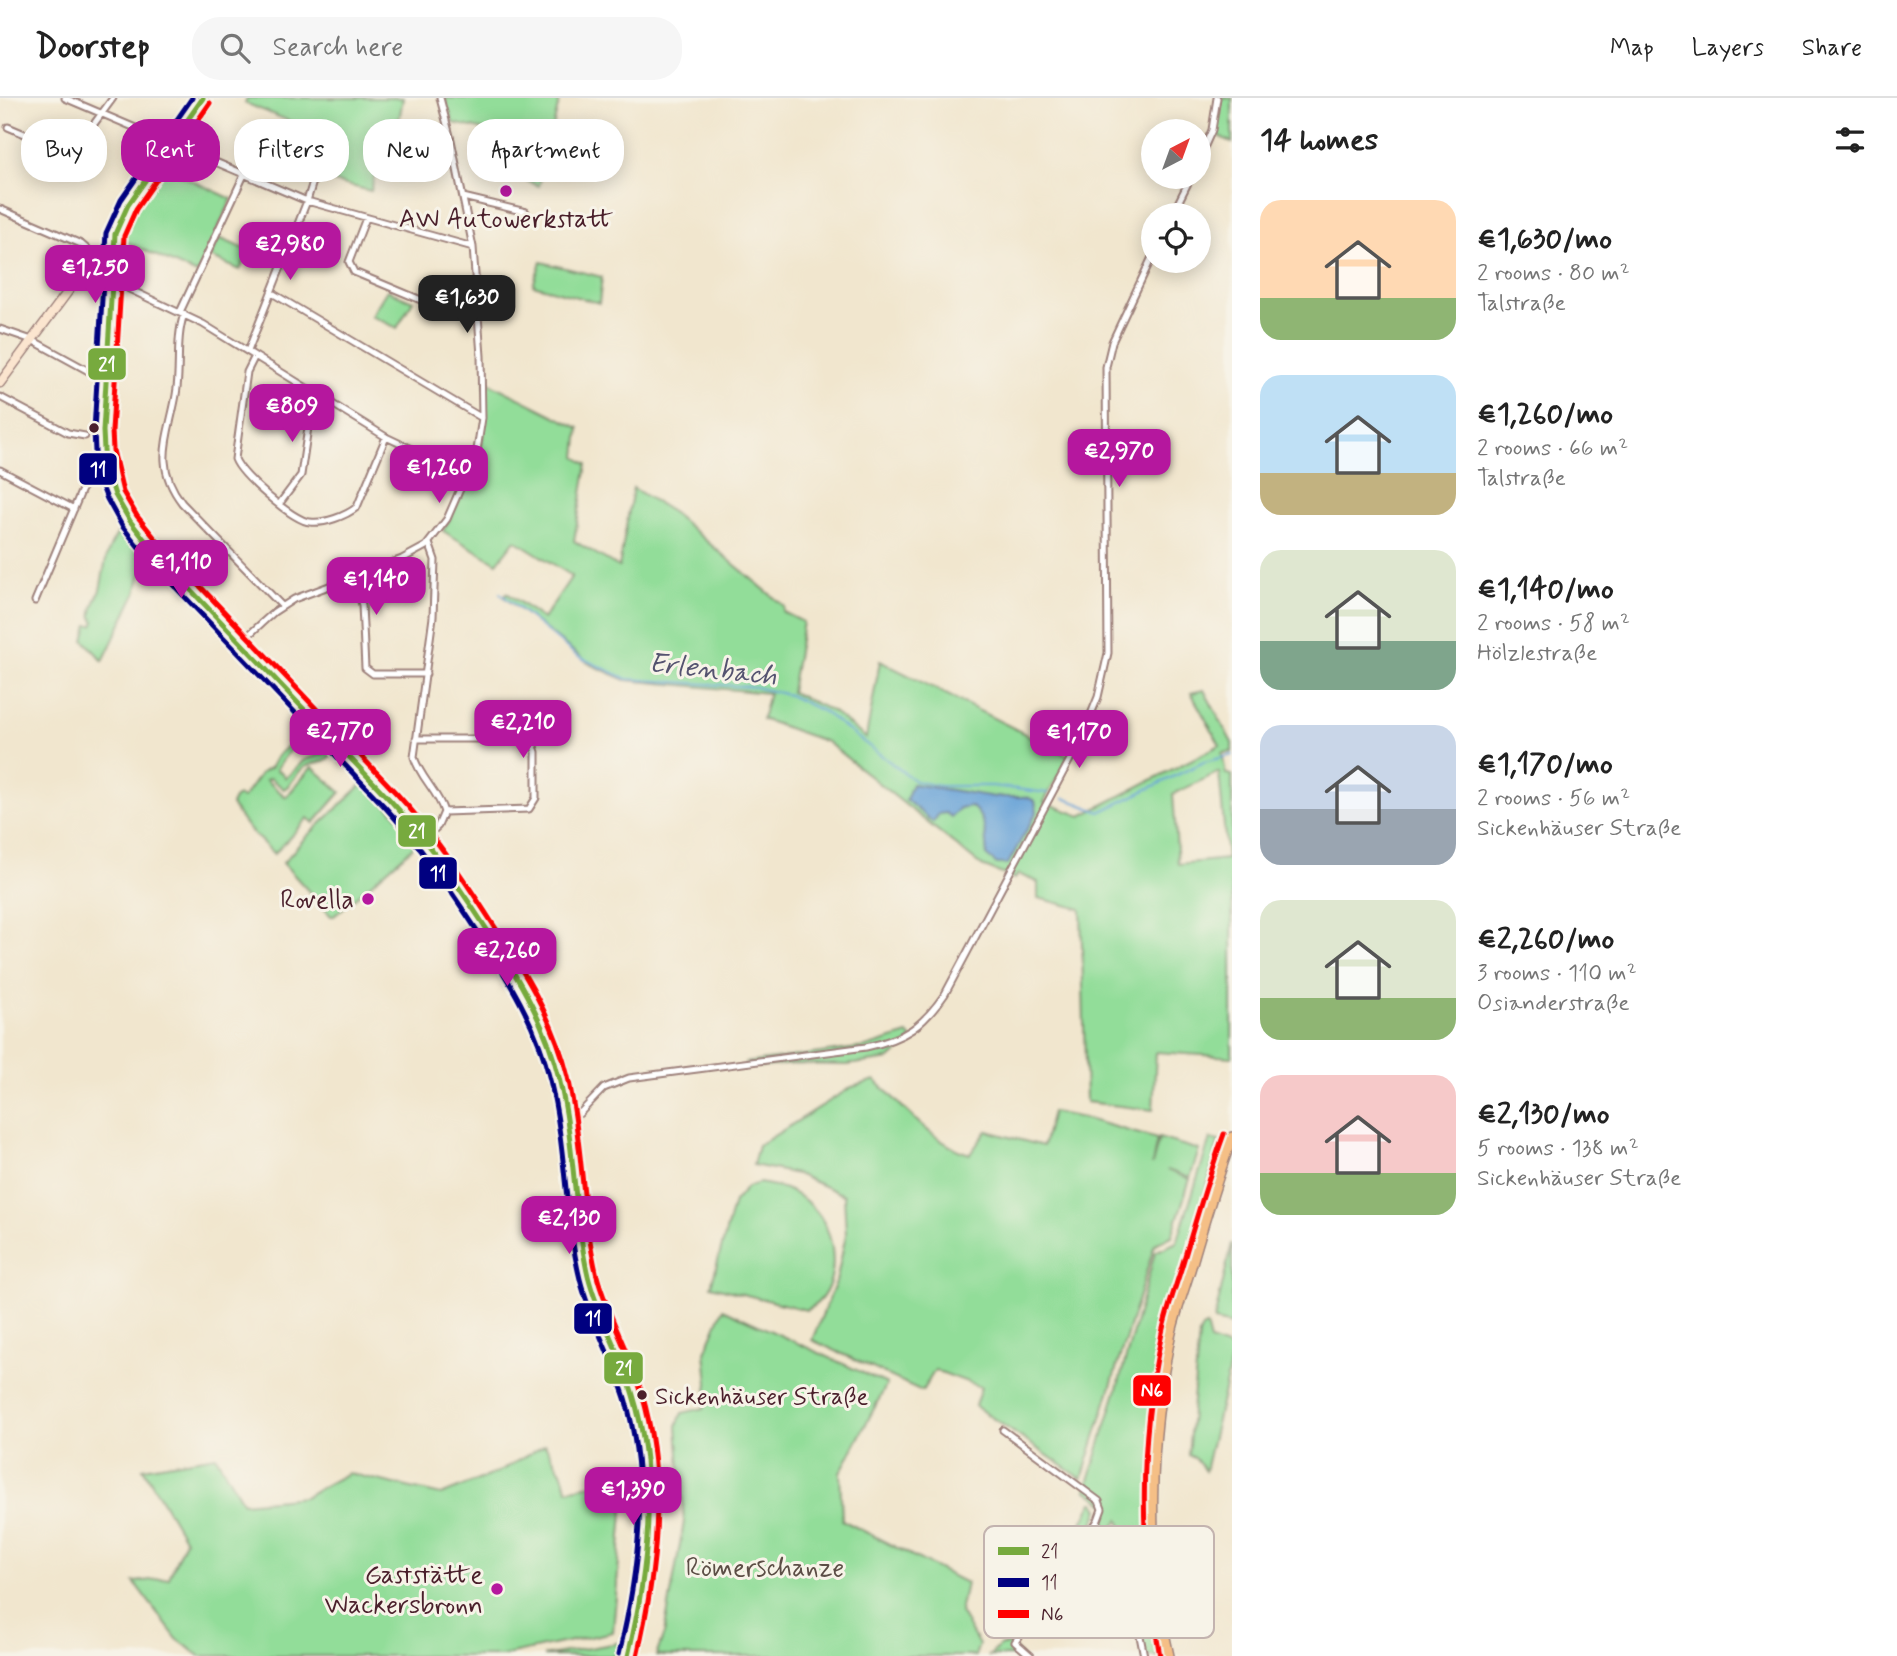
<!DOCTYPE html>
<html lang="en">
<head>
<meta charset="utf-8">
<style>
  :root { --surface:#fff; --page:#f6f6f6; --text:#222; --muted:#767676; --line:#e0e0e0; --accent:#b5179e }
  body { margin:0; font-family:Mynerve,sans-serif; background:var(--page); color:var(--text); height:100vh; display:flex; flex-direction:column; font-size:26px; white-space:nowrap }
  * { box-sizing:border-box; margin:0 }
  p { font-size:23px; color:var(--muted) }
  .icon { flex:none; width:38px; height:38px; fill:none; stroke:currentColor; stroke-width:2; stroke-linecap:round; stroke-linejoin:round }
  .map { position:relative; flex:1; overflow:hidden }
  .details { display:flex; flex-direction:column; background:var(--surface); width:665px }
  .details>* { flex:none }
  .top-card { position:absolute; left:21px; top:21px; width:665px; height:63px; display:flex; gap:14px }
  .needle { width:46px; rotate:41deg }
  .controls { position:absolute; left:1141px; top:21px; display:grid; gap:14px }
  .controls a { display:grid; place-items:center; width:70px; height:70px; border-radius:50%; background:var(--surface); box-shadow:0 4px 18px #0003; font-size:35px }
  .price { position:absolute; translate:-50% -60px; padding:0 16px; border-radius:14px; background:var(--accent); color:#fff; font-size:23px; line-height:46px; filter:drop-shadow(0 2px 4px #0008) }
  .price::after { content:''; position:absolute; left:50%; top:42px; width:21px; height:16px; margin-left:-10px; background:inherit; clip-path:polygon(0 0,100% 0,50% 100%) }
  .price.current { background:#222; color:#fff }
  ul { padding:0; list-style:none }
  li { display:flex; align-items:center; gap:21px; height:175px; padding:0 28px }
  li span { display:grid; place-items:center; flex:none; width:196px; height:140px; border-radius:21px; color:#555 }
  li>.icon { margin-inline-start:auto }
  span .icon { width:84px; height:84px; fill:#fffc; stroke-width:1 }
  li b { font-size:30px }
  h2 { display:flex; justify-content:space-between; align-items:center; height:84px; padding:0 28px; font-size:30px }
  .pill { padding:0 24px; border-radius:28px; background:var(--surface); box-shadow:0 4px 18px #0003; font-size:24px; line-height:63px }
  .pill.current { background:var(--accent); color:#fff }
  header { display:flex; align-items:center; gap:42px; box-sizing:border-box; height:98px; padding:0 35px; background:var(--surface); border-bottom:2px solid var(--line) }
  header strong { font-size:33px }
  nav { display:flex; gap:38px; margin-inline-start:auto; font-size:24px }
  .search { width:490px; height:63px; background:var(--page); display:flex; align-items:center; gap:18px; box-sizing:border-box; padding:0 24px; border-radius:28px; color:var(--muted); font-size:26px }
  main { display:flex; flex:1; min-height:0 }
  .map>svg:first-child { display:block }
  .green { fill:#92dd99; stroke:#6e7e62; stroke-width:2; fill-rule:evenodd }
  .water { fill:#66a2d7; stroke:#586081; stroke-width:2 }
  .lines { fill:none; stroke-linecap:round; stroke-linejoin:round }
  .stream { stroke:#66a2d7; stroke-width:2 }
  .street-casing { stroke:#9e827c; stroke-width:9 }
  .secondary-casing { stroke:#9e827c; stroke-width:11 }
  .primary-casing { stroke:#9e827c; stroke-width:12 }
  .street { stroke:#fff; stroke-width:5 }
  .secondary { stroke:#fbe5cf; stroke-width:8 }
  .primary { stroke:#f5bf86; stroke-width:9 }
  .bus-1-casing { stroke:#f7f3e8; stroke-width:10 }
  .bus-2-casing { stroke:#f7f3e8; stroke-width:10 }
  .bus-3-casing { stroke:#f7f3e8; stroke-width:10 }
  .bus-1 { stroke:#77aa3e; stroke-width:5 }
  .bus-2 { stroke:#000080; stroke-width:5 }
  .bus-3 { stroke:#f00; stroke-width:5 }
  .poi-dot { fill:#b5179e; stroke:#f7f3e8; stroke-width:2.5 }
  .bus-dot { fill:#4a1f2b; stroke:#f7f3e8; stroke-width:2.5 }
  .labels { text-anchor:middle; stroke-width:6; stroke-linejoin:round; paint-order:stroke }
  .bus-label { font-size:24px; fill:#4a1f2b; stroke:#f7f3e8; text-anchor:start }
  .poi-label { font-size:26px; fill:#4a1f2b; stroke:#f7f3e8; text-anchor:end }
  .park-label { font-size:26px; fill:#5c4e46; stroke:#f7f3e8 }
  .water-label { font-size:28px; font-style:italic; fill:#555370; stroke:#f7f3e8 }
  .key { fill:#f7f3e8; stroke:#c3b3af; stroke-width:2 }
  .key-label { font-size:19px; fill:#4a1f2b }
  .line-badge { stroke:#f7f3e8; stroke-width:2.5 }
  .badge-label { font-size:19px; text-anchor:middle; font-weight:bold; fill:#fff }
</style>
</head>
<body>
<header>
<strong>Doorstep</strong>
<div class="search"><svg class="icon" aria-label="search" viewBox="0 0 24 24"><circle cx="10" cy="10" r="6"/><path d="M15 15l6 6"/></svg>Search here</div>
<nav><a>Map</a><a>Layers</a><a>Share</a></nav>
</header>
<main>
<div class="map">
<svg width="1232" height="1558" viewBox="0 0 1232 1558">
  <rect width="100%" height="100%" fill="#f7f3e8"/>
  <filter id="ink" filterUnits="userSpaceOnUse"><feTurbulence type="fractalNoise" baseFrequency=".0143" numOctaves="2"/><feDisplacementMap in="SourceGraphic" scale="14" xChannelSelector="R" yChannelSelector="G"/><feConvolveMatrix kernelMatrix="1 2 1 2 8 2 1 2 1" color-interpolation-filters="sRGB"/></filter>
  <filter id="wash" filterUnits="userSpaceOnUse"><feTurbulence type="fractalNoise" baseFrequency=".00686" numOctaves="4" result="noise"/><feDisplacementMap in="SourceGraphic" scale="28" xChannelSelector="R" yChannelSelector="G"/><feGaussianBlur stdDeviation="1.57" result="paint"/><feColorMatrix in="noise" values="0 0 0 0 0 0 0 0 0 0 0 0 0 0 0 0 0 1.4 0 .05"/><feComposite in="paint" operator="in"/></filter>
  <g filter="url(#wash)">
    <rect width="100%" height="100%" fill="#f1e6ce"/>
    <!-- green -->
    <path class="green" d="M247,0H403L398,28L411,32L407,44L414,46L411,58L381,51L371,93L314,79L326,38L245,5Z
      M445,0H560L539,88L488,68L485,32L453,25Z
      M1220,0H1232V45L1213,35Z
      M156,66L232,101L197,176L121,142L115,136Z
      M219,140L249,153L240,172L210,159Z
      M541,164L602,179L599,205L533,187Z
      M387,192L413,203L397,230L371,218Z
      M485,283L579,330L576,359L587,366L574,443L619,469L633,390L673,415L784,508L783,514L803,524L791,594L832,613L866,640L880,563L1069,658L1044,704L1081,718L1220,647L1191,595L1204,592L1232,645V654L1222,655L1226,676L1232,677V959L1156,954L1153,1012L1086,1004L1081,811L1038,800V784L1018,776L1015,781L982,768L827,644L762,621L769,595L626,582L591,567L504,499L507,495L543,521L572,478L515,442L497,465L443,433C457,408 479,366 483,338C486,320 485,302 485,283ZM1219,674L1227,761L1178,766L1173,696Z
      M119,434H125L149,465L140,479L136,495L103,563L84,542L88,527H93L95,524C92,519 91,520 92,514C93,505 100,496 101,487C105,468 106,450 119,434Z
      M307,626L308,630C300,645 284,656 276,672L281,674L286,680L304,662L327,654L331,657C324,667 315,663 305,669C296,674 293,686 284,691L270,680L266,682L286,699L312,669L341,694L314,725L308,720L274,756L249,731L231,707L234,701L238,698L243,700L261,675L271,669L277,658L291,645L300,629Z
      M364,685L391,711L418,742L411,751L334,818H331L283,765L304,741Z
      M908,936L912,941L890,961L847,967L795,966L761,969L744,965L866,949Z
      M875,982C901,1006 935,1048 970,1056L987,1033L1043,1048L1052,1014L1083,1020L1157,1041L1152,1067L1159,1040L1199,1052L1190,1080L1167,1072L1190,1081L1172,1138L1155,1146L1082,1381L975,1308L981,1289L935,1272L922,1293L812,1242L836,1184L846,1137L844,1097L797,1076L753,1067L758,1048L852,989Z
      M1210,1041L1219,1043L1167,1237L1149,1444L1152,1487L1163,1558H1144L1129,1446L1119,1422L1112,1431L1104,1425L1110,1409L1086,1392L1122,1274L1155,1154L1177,1144Z
      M759,1085C782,1088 801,1095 816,1113C839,1139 841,1198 806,1212L711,1188L734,1104L747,1089Z
      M1232,1145V1227L1214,1223Z
      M723,1211L887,1286L840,1375L842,1422L966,1485L960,1514L979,1547L975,1558H656L664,1536L684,1424L677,1328L682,1315L704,1310L708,1286L705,1254Z
      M1206,1228L1210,1243L1232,1251V1258L1205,1373L1195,1360L1188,1357L1199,1237L1202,1230Z
      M545,1347L561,1374L568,1392L626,1379L613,1534L502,1558H200L177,1541L134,1484L169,1480L185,1442L143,1370L216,1358L243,1405L304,1399L348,1375L441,1397L498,1374Z
      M1093,1404H1095L1099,1411L1096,1420L1062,1476L1051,1468L1057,1461L1058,1454C1077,1446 1082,1421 1093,1404Z
      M618,1545L622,1547L621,1558H543Z
      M1001,1547H1012L1020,1558H989Z"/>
    <!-- water -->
    <path class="water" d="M912,686L995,699H1027L1035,703L1037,713L1008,766H997L987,758C985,738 987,721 971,708L960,710L951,719L946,715L939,716L933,724L906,702Z"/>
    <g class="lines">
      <!-- stream -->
      <path class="stream" d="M500,495L577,558L627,581L755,589L789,597L824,614L915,683L940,688H992L1048,695
        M1064,700L1100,714L1204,664L1232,657"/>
    </g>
  </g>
  <g filter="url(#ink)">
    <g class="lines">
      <!-- street casing -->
      <g class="street-casing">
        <path id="street" d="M65,0L307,103L473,149
          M8,29L72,56L113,0
          M1199,61L1212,32L1217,0
          M463,99L526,114
          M0,111L81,146L96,159
          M1172,117L1191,79
          M366,120L349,164L354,174L464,220H479
          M110,182L203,226L386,339L466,377
          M272,195L482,320
          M180,214L244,77
          M184,216C175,242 181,270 176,297C169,338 152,366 182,405L282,508
          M0,231L32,242L105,282
          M248,253L307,103L327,38
          M255,258L247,274L235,361C241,377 293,423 310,424C324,426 346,418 357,409L386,339
          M0,299L68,335L85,338
          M0,372L74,411
          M280,405L301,377L311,309L316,296
          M354,479L362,507L365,570L373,576H426
          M35,503L83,389L95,377L106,374
          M241,544L274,514L294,501L402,461L426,448L447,421L477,352L482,320L481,258L473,149L451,42L440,0
          M416,641H522L533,646L536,654V700L529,711L444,714
          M424,741L438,728L444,714C438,693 420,680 414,659L433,519L435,462L429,445
          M568,1021L579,1016L604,990L629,980L866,949C905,941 923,928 945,896L1081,641L1098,599L1108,555L1106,269L1112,244L1153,157
          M1003,1332L1099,1403L1102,1411L1098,1422L1062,1479L1015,1544L1031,1558
          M1004,1444L1062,1479L1131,1514L1137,1523L1144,1558"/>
      </g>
      <!-- secondary casing -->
      <g class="secondary-casing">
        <path id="secondary" d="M203,0L128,107L115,136L103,333C104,389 117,409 152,451C211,512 269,574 327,636C360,672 396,705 426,743C451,775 472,810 494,843C516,877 537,911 550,950C577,1025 569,1105 589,1181C600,1222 622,1259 634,1300C657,1382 649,1476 628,1558
          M0,285L92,161L99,158L112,160"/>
      </g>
      <!-- primary casing -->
      <g class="primary-casing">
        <path id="primary" d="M1169,1558C1145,1455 1149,1343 1170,1239C1175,1216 1183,1194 1190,1172C1203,1127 1216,1083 1232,1039"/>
      </g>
      <!-- street -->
      <use href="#street" class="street"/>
      <!-- secondary -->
      <use href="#secondary" class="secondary"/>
      <!-- primary -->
      <use href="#primary" class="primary"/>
      <!-- bus-1 casing -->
      <g class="bus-1-casing">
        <path id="bus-1" d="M203,0L128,107L115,136L103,333L104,352L106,369L115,397L130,423L152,451L390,702C425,740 454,781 482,824C514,873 545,922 559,980C575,1045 573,1113 588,1178C598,1219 621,1256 633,1297C659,1382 648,1473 628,1558"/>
      </g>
      <!-- bus-2 casing -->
      <g class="bus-2-casing">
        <path id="bus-2" d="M192,0L121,102L106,135L94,332L95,354L101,386L107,401L122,428L145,457L384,708C419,746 447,787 476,831C506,878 537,926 550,982C566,1047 564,1115 580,1181C590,1222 612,1259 625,1300C650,1383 639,1473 619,1556"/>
      </g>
      <!-- bus-3 casing -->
      <g class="bus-3-casing">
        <path id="bus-3" d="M210,5L136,111L124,138L112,333L113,352L123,394L137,418L159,445L397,696C433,735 462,778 491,823C523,872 554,921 568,979C583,1044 581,1112 597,1178C608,1219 630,1256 642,1296C667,1382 657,1473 637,1558
          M1160,1558C1139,1451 1139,1341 1162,1235C1167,1212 1175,1191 1182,1168C1195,1124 1208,1080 1224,1036"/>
      </g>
      <!-- bus-1 -->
      <use href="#bus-1" class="bus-1"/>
      <!-- bus-2 -->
      <use href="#bus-2" class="bus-2"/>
      <!-- bus-3 -->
      <use href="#bus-3" class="bus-3"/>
    </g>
  </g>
  <!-- markers -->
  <g class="poi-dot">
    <circle cx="506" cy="93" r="7"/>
    <circle cx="368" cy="801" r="7"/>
    <circle cx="497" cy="1491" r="7"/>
  </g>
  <g class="bus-dot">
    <circle cx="94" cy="330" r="6"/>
    <circle cx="642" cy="1297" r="6"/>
  </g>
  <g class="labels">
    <!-- bus labels -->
    <g class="bus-label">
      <text x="655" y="1306">Sickenhäuser Straße</text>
    </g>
    <!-- poi labels -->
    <g class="poi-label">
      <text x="506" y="129" text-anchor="middle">AW Autowerkstatt</text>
      <text x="354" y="810">Rovella</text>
      <text x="483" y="1485">Gaststätte<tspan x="483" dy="30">Wackersbronn</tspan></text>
    </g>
    <!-- park labels -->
    <g class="park-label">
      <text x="765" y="1478">Römerschanze</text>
    </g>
    <!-- water labels -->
    <g class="water-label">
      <text transform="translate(713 570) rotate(6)" y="10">Erlenbach</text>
    </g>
  </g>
  <!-- legend -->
  <rect x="984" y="1428" width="230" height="112" rx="10" class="key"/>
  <rect x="998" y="1449" width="31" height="8" fill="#77aa3e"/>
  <rect x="998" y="1480" width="31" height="9" fill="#000080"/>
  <rect x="998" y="1512" width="31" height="8" fill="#f00"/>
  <g class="key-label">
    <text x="1041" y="1460">21</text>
    <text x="1041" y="1491">11</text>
    <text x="1041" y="1523">N6</text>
  </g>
  <g class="line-badge">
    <rect x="87" y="249" width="40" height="34" rx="7" fill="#77aa3e"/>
    <rect x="78" y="354" width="40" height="34" rx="7" fill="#000080"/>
    <rect x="397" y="716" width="40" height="34" rx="7" fill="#77aa3e"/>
    <rect x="418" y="758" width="40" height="34" rx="7" fill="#000080"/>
    <rect x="573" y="1204" width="40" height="33" rx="7" fill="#000080"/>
    <rect x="603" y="1253" width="41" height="34" rx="7" fill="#77aa3e"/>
    <rect x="1132" y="1276" width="40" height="33" rx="7" fill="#f00"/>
  </g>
  <g class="badge-label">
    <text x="107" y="273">21</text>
    <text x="98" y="378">11</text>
    <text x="417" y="740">21</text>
    <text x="438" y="782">11</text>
    <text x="593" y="1227">11</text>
    <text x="624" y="1277">21</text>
    <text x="1152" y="1299">N6</text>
  </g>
</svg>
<div class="controls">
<a><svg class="needle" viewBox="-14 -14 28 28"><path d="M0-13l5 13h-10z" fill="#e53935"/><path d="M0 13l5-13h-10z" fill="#767676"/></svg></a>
<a><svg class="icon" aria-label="locate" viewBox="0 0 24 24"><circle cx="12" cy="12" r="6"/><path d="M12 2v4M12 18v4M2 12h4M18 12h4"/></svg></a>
</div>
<b class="price" style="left:290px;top:184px">€2,980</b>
<b class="price" style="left:95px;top:207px">€1,250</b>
<b class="price current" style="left:467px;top:237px">€1,630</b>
<b class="price" style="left:292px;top:346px">€809</b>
<b class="price" style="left:1119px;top:391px">€2,970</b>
<b class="price" style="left:439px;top:407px">€1,260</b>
<b class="price" style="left:181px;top:502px">€1,110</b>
<b class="price" style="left:376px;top:519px">€1,140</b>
<b class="price" style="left:523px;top:662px">€2,210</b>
<b class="price" style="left:340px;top:671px">€2,770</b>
<b class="price" style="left:1079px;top:672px">€1,170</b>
<b class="price" style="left:507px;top:890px">€2,260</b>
<b class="price" style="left:569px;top:1158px">€2,130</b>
<b class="price" style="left:633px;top:1429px">€1,390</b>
<div class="top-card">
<a class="pill">Buy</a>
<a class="pill current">Rent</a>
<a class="pill">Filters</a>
<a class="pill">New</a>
<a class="pill">Apartment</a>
</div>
</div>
<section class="details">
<h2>14 homes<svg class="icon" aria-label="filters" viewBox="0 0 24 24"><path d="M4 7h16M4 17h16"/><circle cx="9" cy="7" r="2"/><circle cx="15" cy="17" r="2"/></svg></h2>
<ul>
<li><span style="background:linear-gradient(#ffd9b3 70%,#8fb573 0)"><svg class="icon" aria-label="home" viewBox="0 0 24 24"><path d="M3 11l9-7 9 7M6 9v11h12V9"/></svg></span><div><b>€1,630/mo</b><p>2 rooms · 80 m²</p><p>Talstraße</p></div></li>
<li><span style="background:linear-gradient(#bfe0f5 70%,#c2b280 0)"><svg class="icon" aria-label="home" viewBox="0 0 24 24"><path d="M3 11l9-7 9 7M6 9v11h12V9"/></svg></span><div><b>€1,260/mo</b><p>2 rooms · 66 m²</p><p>Talstraße</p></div></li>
<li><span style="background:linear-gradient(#dfe7d0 65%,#7fa58c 0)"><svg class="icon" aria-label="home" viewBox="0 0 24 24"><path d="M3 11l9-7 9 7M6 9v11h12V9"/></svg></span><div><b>€1,140/mo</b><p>2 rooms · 58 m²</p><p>Hölzlestraße</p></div></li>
<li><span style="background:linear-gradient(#c9d6e8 60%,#9aa5b1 0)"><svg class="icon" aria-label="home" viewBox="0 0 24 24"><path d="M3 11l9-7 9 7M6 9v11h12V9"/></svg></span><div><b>€1,170/mo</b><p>2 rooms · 56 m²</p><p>Sickenhäuser Straße</p></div></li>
<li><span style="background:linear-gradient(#dfe7d0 70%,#8fb573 0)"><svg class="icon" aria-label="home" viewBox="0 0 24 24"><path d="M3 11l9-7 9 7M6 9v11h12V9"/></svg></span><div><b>€2,260/mo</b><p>3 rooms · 110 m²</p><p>Osianderstraße</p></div></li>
<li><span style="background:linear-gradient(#f6c9c9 70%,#8fb573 0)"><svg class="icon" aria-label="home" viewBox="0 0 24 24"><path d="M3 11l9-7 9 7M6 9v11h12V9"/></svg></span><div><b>€2,130/mo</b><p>5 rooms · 138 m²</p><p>Sickenhäuser Straße</p></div></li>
</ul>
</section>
</main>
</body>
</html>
